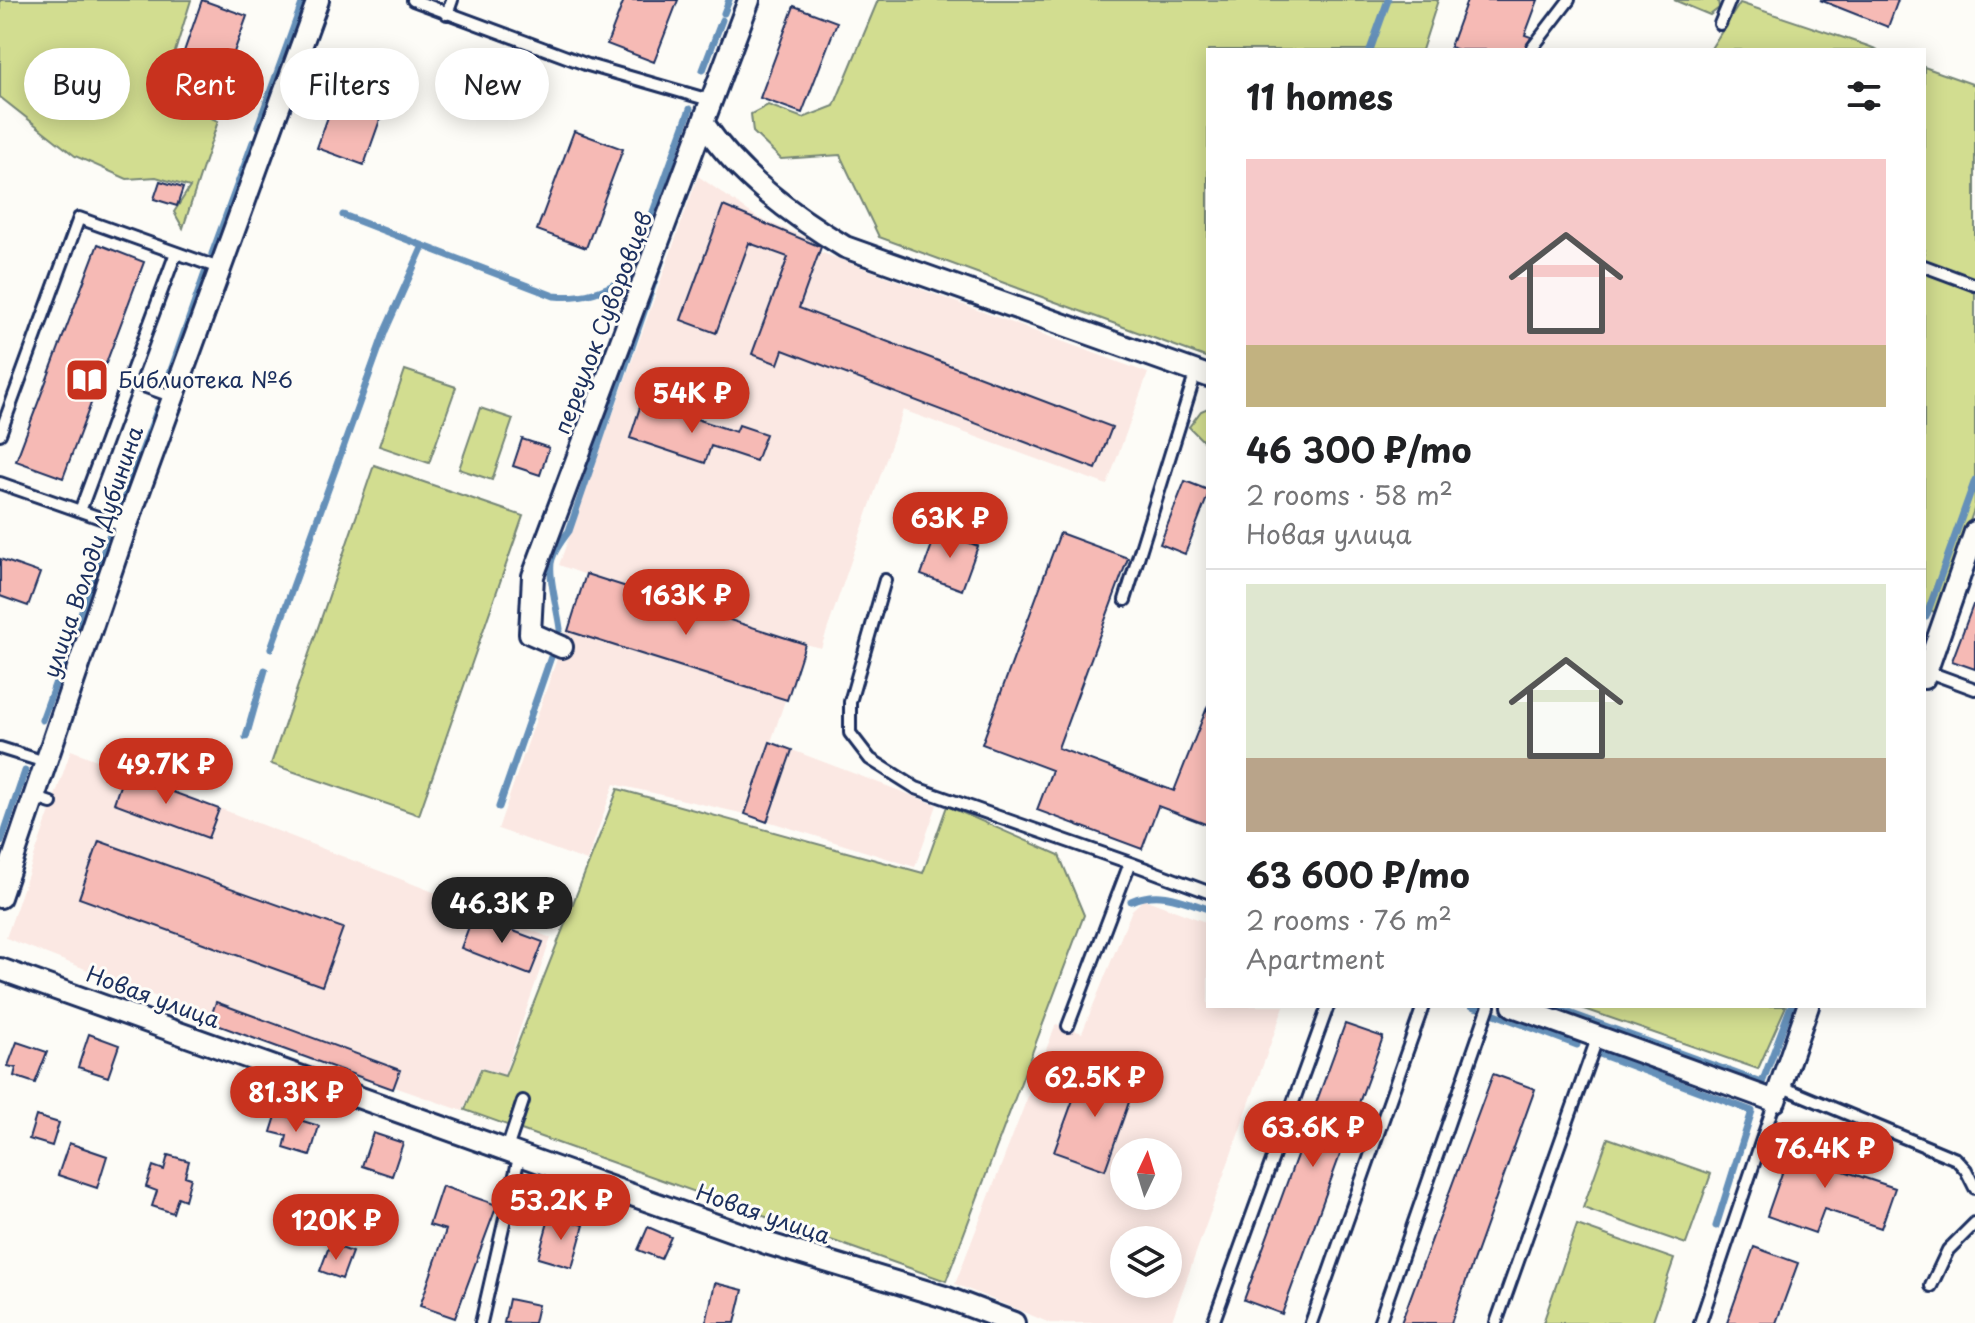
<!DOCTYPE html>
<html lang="en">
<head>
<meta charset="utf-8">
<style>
  :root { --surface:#fff; --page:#f2f2f2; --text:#202124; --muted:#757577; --line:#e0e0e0; --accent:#c8321e }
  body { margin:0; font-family:"Playpen Sans",sans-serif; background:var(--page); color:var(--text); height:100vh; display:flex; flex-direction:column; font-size:30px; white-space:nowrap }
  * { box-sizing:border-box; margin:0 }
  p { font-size:26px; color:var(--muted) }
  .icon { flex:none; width:44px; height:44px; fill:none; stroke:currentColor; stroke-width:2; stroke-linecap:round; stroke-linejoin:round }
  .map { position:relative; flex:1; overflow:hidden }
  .panel { position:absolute; left:1206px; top:48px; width:720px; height:960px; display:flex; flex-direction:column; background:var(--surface); border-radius:0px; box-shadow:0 4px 20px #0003 }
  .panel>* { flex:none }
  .hud { position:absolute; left:24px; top:48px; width:760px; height:72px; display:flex; gap:16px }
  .needle { width:52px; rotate:4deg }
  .fabs { position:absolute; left:1110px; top:1138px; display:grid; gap:16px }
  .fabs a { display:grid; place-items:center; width:72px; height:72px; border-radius:50%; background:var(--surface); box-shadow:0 4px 20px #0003; font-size:40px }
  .price { position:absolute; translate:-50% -68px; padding:0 18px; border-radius:28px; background:var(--accent); color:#fff; font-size:26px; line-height:52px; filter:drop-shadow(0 2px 4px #0008) }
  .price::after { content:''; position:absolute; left:50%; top:48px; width:24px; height:18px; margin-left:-12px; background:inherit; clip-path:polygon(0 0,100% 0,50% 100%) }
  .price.on { background:#222; color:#fff }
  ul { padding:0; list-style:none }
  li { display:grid; align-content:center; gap:16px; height:424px; padding:0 40px }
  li+li { border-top:2px solid var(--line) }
  li span { display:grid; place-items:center; height:248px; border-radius:0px; color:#555 }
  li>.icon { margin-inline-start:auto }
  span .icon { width:144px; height:144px; fill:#fffc; stroke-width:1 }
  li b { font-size:34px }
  h2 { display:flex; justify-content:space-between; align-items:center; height:96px; padding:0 40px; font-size:34px }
  .tag { padding:0 28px; border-radius:36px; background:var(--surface); box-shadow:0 4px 20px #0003; font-size:28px; line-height:72px }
  .tag.on { background:var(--accent); color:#fff }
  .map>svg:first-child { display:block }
  .built { fill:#fbe8e3; fill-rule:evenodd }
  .green { fill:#d2dd90; stroke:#768677; stroke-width:2 }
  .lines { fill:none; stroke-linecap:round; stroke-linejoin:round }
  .stream { stroke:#6590b9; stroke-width:7 }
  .building { fill:#f6bab5; stroke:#1b2f5e; stroke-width:2 }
  .lane-casing { stroke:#1b2f5e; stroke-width:16 }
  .street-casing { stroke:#1b2f5e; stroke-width:26 }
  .lane { stroke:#fdfcf7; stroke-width:10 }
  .street { stroke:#fdfcf7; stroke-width:20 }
  .labels { text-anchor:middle; stroke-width:6; stroke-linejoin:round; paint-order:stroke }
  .street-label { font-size:22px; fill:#1b2f5e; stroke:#fdfcf7 }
  .poi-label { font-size:22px; fill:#1b2f5e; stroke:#fdfcf7; text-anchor:start }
</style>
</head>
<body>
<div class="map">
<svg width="1975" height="1323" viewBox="0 0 1975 1323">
  <rect width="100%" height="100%" fill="#fdfcf7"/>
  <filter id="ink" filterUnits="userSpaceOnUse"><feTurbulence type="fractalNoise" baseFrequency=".0125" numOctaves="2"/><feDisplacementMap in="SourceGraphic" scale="16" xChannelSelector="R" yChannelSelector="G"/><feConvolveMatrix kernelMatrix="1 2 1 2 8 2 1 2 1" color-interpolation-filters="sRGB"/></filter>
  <g filter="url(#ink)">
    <!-- built -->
    <path class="built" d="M698,176L758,218L822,244L820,252L1148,373L1107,485L903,410L821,648L804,644L771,742L937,805L915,867L745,814L614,784L587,861L498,829L586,575L559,565Z
      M71,750L551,938L504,1075L480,1067L463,1111L198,1018L194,1016L195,1012L6,938Z
      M1144,899L1208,923V1006H1284L1171,1323H1050L955,1284L1056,1024L1082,1033L1132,910ZM1124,1152H1168V1196H1124ZM1124,1240H1168V1284H1124Z"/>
    <!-- green -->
    <path class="green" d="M0,0H191L165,84L168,98L218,121L183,228L174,212L190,187L156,177L127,179L75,156L0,97Z
      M878,0H1438L1422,50H1208V358L879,237L840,155L781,159L753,132L751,114L768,105L803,118L834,106Z
      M1674,0H1718L1719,8L1710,15Z
      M1740,3L1868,46L1878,50H1710Z
      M1924,67L1975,85V281L1924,262Z
      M1924,272L1975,291V507L1937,613L1924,608Z
      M405,370L456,387L429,463L379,446Z
      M480,408L513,419L492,480L459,469Z
      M1208,408V446L1189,427L1201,411Z
      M374,465L523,516L419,815L271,764Z
      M618,789L923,873L947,806L1059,855L1084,915L946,1281L465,1110L481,1069L505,1076Z
      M1576,1006H1786L1758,1069Z
      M1608,1138L1711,1174L1686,1244L1583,1208Z
      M1577,1225L1674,1259L1652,1323H1543Z"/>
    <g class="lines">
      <!-- stream -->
      <path class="stream" d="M724,13L729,0
        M1370,50L1388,0
        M703,70L722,20
        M258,126L303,1
        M343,215L554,296C584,299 605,291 630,276L690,109
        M212,254L253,142
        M168,379L205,273
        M118,515L158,408
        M1926,617L1975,480
        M560,629C558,611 547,572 552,559C555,549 563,539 569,531L661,262
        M271,648L385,331L423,246
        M42,720L110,534
        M246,737L265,670
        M499,807L552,654
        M1,842L25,771
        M1131,901C1158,889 1182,900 1208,909
        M1472,1006L1481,1009
        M1550,1006L1762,1083L1791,1006
        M1495,1014L1577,1045
        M1597,1053L1752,1111L1716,1226"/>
    </g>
    <!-- building -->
    <path class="building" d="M202,0L247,16L215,105L171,89Z
      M624,0H678L654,62L607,44Z
      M1467,0H1538L1525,35L1531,37L1526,50H1459L1450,47Z
      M1820,0H1898L1888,27Z
      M794,6L837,22L802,113L760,98Z
      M352,49L399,66L364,165L317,148Z
      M574,131L623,149L586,248L537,230Z
      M160,181L183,188L177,206L154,199Z
      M723,206L821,247L799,308L1112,427L1096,469L783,350L778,364L752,354L788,257L749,243L716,333L681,320Z
      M98,244L144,262L63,478L16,461Z
      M642,401L736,432L739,425L766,434L756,461L711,446L705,463L630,438Z
      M522,439L549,448L540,475L513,466Z
      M1185,481L1208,490V495L1185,554L1160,544Z
      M937,531L978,546L962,590L921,575Z
      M1060,533L1128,558L1058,748L1174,791L1208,705V825L1158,806L1142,849L1037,810L1052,770L982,744Z
      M0,559L40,573L28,606L0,596Z
      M586,574L805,644L787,700L568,631Z
      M1973,605H1975V669L1952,661Z
      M770,742L792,750L767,822L745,814Z
      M124,774L219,809L208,838L114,803Z
      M99,841L343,928L322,986L79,898Z
      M473,916L543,942L530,975L461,948Z
      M216,1002L400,1070L393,1089L209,1022Z
      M1345,1024L1383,1037L1282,1314L1244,1300Z
      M89,1034L119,1045L108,1077L78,1067Z
      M17,1042L47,1052L35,1083L14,1076L16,1068L8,1066Z
      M1085,1067L1135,1085L1105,1170L1054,1152Z
      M1493,1074L1535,1089L1451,1323H1401Z
      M277,1113L319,1126L310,1156L284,1148L287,1136L271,1132Z
      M36,1116L59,1123L52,1146L29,1139Z
      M373,1133L403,1143L392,1176L362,1166Z
      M1795,1136L1843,1154L1838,1169L1895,1188L1881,1228L1824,1209L1815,1233L1767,1216Z
      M69,1143L107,1156L97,1188L58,1175Z
      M168,1155L189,1161L185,1176L191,1178L185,1200L178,1197L173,1213L152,1206L157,1191L146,1187L153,1166L164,1170Z
      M442,1186L497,1205L455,1318L420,1306L446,1230L429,1225Z
      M550,1215L584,1225L572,1268L538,1258Z
      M648,1227L671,1237L661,1259L638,1250Z
      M330,1244L352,1252L342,1279L320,1271Z
      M1754,1247L1798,1263L1776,1323H1727Z
      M715,1283L743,1290L735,1323H706Z
      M509,1299L538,1305L534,1323H504Z"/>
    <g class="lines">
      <!-- lane casing -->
      <g class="lane-casing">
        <path id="lane" d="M413,0L588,65L713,101
          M447,14L452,0
          M1720,24L1730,0
          M1533,47L1569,0
          M1924,266L1975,285
          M129,381L174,397
          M0,434L79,218L219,268
          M0,483L126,527
          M80,511L174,258L179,254
          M885,580L850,702V733L870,759L916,788L1130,863
          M1125,600L1196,372
          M1926,671L1975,689
          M0,748L45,762
          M34,797L51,803
          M1068,1026L1130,863L1208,892
          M1780,1086L1956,1159L1966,1170L1975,1188
          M507,1149L523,1101
          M1931,1286L1948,1250L1975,1223
          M481,1323L520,1153
          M1213,1323L1328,1006
          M1311,1323L1423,1006
          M1379,1323L1489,1006
          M1496,1323L1598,1036
          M1700,1323L1775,1101"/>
      </g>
      <!-- street casing -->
      <g class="street-casing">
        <path id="street" d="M704,124C739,176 792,215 845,247L1208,376
          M562,647L530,633L533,576L749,0
          M1924,678L1975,532
          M0,897L126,527L318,0
          M0,969L769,1244L945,1297L1014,1323
          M1513,1006L1775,1101L1808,1006"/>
      </g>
      <!-- lane -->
      <use href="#lane" class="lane"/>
      <!-- street -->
      <use href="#street" class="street"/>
    </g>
  </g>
  <!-- icons -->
  <defs>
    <g id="library-square" transform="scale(2.3)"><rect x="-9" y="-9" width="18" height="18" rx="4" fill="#c8321e" stroke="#fdfcf7"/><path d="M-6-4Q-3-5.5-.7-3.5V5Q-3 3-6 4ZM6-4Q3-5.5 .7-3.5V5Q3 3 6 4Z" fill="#fff"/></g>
  </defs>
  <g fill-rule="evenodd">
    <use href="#library-square" x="87" y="380"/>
  </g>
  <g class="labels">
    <!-- street labels -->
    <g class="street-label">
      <text transform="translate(603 323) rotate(-69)" y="8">переулок Суворовцев</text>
      <text transform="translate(93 552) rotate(-71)" y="8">улица Володи Дубинина</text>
      <text transform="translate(153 997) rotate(20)" y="8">Новая улица</text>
      <text transform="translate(763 1214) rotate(19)" y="8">Новая улица</text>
    </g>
    <!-- poi labels -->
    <g class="poi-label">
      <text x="118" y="388">Библиотека №6</text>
    </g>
  </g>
</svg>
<div class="fabs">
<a><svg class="needle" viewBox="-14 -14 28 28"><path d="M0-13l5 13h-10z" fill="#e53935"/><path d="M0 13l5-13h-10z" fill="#757577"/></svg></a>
<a><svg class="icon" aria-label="layers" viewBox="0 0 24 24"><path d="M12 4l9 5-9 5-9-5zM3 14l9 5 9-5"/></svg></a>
</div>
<b class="price" style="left:692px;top:435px">54K ₽</b>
<b class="price" style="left:950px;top:560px">63K ₽</b>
<b class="price" style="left:686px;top:637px">163K ₽</b>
<b class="price" style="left:166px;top:806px">49.7K ₽</b>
<b class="price on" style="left:502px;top:945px">46.3K ₽</b>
<b class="price" style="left:1095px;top:1119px">62.5K ₽</b>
<b class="price" style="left:296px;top:1134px">81.3K ₽</b>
<b class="price" style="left:1313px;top:1169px">63.6K ₽</b>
<b class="price" style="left:1825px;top:1190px">76.4K ₽</b>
<b class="price" style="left:561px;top:1242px">53.2K ₽</b>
<b class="price" style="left:336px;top:1262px">120K ₽</b>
<div class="hud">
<a class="tag">Buy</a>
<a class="tag on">Rent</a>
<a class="tag">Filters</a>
<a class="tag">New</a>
</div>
<section class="panel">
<h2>11 homes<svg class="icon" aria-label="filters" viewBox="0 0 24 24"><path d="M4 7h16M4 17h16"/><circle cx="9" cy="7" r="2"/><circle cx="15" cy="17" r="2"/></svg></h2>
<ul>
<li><span style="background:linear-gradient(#f6c9c9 75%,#c2b280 0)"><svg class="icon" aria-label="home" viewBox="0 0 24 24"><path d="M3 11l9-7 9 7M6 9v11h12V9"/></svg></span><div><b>46 300 ₽/mo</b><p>2 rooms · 58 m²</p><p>Новая улица</p></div></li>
<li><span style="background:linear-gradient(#dfe7d0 70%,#b9a48a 0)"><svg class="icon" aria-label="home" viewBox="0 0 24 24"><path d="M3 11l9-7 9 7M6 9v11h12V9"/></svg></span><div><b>63 600 ₽/mo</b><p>2 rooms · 76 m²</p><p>Apartment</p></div></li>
</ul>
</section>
</div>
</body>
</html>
